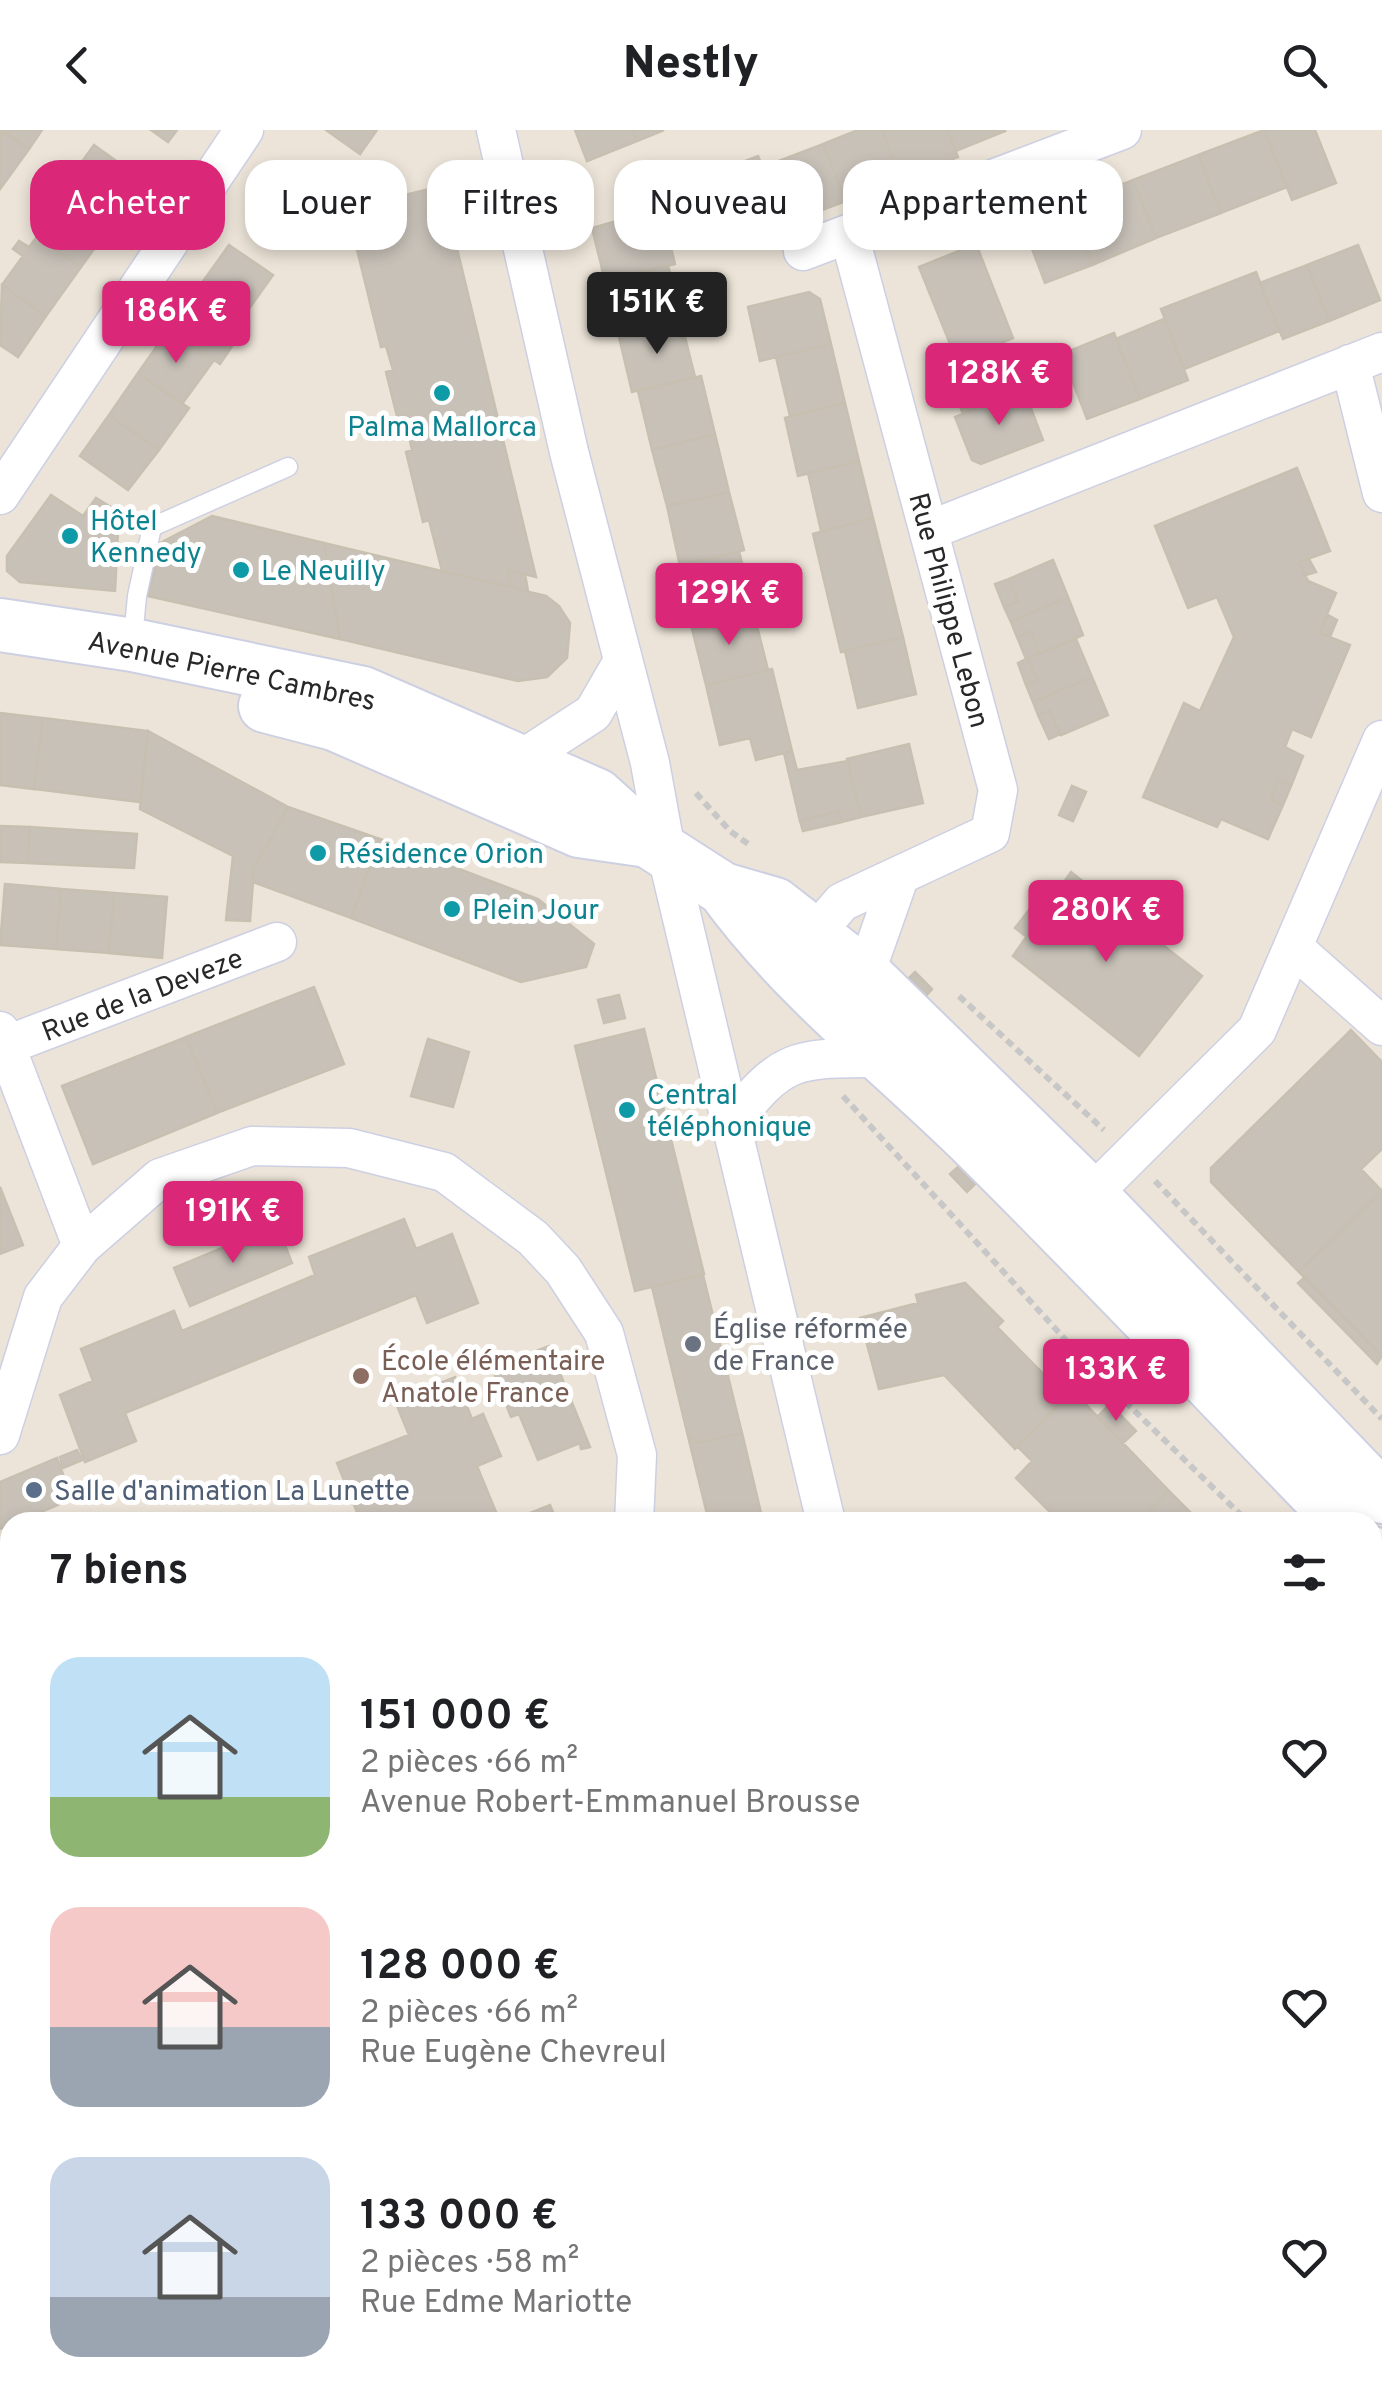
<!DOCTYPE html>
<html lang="fr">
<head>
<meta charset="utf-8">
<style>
  :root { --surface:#fff; --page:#f6f6f6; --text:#202124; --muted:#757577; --accent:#db2777 }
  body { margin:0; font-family:Overpass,sans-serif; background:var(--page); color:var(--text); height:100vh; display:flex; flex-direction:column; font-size:38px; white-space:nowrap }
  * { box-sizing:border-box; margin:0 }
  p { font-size:32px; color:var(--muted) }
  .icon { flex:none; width:55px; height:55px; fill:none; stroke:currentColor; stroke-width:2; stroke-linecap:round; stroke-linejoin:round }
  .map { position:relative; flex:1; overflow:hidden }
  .panel { position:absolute; left:0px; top:1382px; width:1382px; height:892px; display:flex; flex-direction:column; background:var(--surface); border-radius:30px 30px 0 0; box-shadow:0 5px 15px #0003 }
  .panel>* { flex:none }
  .top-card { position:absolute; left:30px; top:30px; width:1322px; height:90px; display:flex; gap:20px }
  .price { position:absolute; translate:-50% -85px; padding:0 22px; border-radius:10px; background:var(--accent); color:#fff; font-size:32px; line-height:65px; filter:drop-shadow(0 2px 5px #0008) }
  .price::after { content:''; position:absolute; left:50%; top:60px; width:30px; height:22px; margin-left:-15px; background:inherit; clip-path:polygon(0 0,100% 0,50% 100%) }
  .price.on { background:#222; color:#fff }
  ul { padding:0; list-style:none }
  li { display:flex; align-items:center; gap:30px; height:250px; padding:0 50px }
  li span { display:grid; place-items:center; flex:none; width:280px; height:200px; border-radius:30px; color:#555 }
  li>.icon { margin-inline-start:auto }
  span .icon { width:120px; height:120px; fill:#fffc; stroke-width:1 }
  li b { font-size:42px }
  h2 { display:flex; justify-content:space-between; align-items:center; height:120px; padding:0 50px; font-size:42px }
  .chip { padding:0 35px; border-radius:30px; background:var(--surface); box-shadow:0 5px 15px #0003; font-size:35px; line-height:90px }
  .chip.on { background:var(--accent); color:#fff }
  header { display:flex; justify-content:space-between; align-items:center; height:130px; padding:0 50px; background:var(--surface); font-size:45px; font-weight:800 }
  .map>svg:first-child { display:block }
  .building { fill:#c7c1b8; stroke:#c7c0b1; stroke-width:2.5 }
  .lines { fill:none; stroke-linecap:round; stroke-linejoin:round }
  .service-casing { stroke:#cdd0e3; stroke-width:21 }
  .minor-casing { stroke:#cdd0e3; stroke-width:41 }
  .tertiary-casing { stroke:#cdd0e3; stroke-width:49 }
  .secondary-casing { stroke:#cdd0e3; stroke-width:56 }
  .path { stroke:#c7c7c7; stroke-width:6; stroke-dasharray:8 5; stroke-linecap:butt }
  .service { stroke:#fff; stroke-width:18 }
  .minor { stroke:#fff; stroke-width:38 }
  .tertiary { stroke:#fff; stroke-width:45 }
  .secondary { stroke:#fff; stroke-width:52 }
  .culture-dot { fill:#0f9aa8; stroke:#fff; stroke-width:4 }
  .worship-dot { fill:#6b7280; stroke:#fff; stroke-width:4 }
  .education-dot { fill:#8d6e63; stroke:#fff; stroke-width:4 }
  .service-dot { fill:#5c6f8a; stroke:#fff; stroke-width:4 }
  .labels { text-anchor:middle; stroke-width:10; stroke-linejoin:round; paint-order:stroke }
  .culture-label { font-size:28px; fill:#0d838f; stroke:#fff; text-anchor:start }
  .street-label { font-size:28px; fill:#282828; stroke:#fff }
  .worship-label { font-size:28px; fill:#5b616d; stroke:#fff; text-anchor:start }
  .education-label { font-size:28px; fill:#785e54; stroke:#fff; text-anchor:start }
  .service-label { font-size:28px; fill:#4e5e75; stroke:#fff; text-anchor:start }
</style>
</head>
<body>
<header><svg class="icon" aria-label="back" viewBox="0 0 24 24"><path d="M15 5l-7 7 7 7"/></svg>Nestly<svg class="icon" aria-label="search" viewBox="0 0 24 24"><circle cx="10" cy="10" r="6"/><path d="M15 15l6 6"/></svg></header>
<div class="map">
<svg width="1382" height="2274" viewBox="0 0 1382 2274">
  <rect width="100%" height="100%" fill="#ece4d8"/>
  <!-- building -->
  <path class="building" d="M0,0L29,19L0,59Z
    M2,0H42L29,19Z
    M151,0H177L168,12Z
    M326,0H377L360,24Z
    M575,0H633L637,11L587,31Z
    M633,0H664L637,11Z
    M858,0H882L901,49L846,71L823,14Z
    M882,0H947L958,27L901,49Z
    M947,0H1004L1005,1L956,21Z
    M1264,0H1315L1336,53L1292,70Z
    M1264,0L1287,57L1221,83L1198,25Z
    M823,14L846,71L785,94L763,37Z
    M94,15L143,50L115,90L65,55Z
    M1198,25L1221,83L1156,108L1133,50Z
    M758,26L785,94L733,115L715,73L722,71L711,44Z
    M677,39L683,60L667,66L662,44Z
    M1133,50L1156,108L1092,135L1068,75Z
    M442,56L536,447L508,440L512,457L442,441L429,390L423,392L406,322L412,320L404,284L397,286L386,242L393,240L386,216L381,217L347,79Z
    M70,59L115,90L81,137L37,107Z
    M1068,75L1092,135L1045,153L1026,103L1049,93L1046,85Z
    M661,78L675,134L605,151L592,98Z
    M1046,85L1049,93L1026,103L1022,94Z
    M37,107L81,137L46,186L2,155L23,126L13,119L19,111L29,117Z
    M976,114L1013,208L957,231L919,137Z
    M229,115L273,145L243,187L199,157Z
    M1358,115L1380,170L1329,191L1307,135Z
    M668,135L681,191L619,207L605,151Z
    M1307,135L1329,191L1283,209L1260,153Z
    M1256,142L1279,201L1184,239L1161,179Z
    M2,155L46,186L18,227L0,215Z
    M199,157L249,191L220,234L169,199Z
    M809,162L820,169L831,214L760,231L748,177Z
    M1164,189L1188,250L1140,269L1116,209Z
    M681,191L695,247L632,262L619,207Z
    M169,199L214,230L182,274L138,243Z
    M1114,203L1140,269L1087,289L1062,224Z
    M1003,213L1021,261L963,284L944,236Z
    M831,214L845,273L790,286L776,227Z
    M138,243L189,278L159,320L109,285Z
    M701,246L715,304L652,320L638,261Z
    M1024,260L1043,310L981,334L972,330L955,287Z
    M845,273L859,331L798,346L785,288Z
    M109,285L159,320L128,360L80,326Z
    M715,304L729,362L667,376L652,320Z
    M859,331L873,388L821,401L808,343Z
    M1297,338L1330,421L1299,432L1308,451L1336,463L1319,503L1350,515L1311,607L1292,599L1285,617L1303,626L1291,656L1278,650L1271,670L1283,675L1268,709L1221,689L1217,697L1143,667L1184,573L1200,581L1234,507L1217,467L1188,478L1155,396Z
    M729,362L744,420L680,436L667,376Z
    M51,365L83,386L96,368L119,382L115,461L20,452L7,441V426Z
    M212,386L324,413L340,509L148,466L160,413Z
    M873,388L903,507L841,522L813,404Z
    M324,413L546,466L559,476L570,493L567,528L547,547L518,551L340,509Z
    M739,421L753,480L691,495L677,436Z
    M1309,429L1316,442L1306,445L1299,432Z
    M1053,430L1068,467L1011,492L1004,477L1018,471L1009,449Z
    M508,440L525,444L528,461L512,457Z
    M1009,449L1018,471L1004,477L995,454Z
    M1068,467L1083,505L1039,524L1031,501L1017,507L1011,492Z
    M753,480L768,540L706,555L691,495Z
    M1328,485L1337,490L1330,507L1319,503Z
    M1031,501L1039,524L1026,529L1017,507Z
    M903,507L916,564L858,578L845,521Z
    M1076,509L1092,547L1033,572L1026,555L1037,550L1028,528Z
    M1028,528L1037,550L1026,555L1018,533Z
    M772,539L792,621L756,630L750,608L720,615L706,555Z
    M1092,547L1108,585L1061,605L1050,581L1038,585L1033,572Z
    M1050,581L1060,604L1049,609L1038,585Z
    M0,583L43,588L34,659L0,655Z
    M43,588L148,601L140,672L34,659Z
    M148,601L288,677L254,738L250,791L226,790L233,726L140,679Z
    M909,614L923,673L861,687L847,629Z
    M792,621L797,640L848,631L861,687L842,692L839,681L800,691L784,623Z
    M1278,650L1291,656L1283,675L1271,670Z
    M1072,656L1086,662L1073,691L1059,685Z
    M288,677L380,709L351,788L253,752L254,738Z
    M839,681L842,692L803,701L800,691Z
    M0,696L30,697L27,733L0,732Z
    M30,697L137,704L134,738L27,733Z
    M380,709L538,769L594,814L586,837L521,852L351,788Z
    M1071,742L1202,846L1139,926L1013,826Z
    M5,754L61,759L56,819L0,815Z
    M61,759L114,763L109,823L56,819Z
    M114,763L167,767L162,828L109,823Z
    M1032,776L1044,786L1027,807L1015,798Z
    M915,842L932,859L925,867L907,850Z
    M314,857L344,934L217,983L186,907Z
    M619,865L625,888L604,893L598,870Z
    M644,899L704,1144L635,1161L575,916Z
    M1351,900L1382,932V1019L1361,1039L1382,1061L1299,1142L1211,1052V1038Z
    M186,907L217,983L93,1034L62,956Z
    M428,909L469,922L453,977L411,966Z
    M958,1037L975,1054L967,1062L950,1044Z
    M0,1057L23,1115L0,1124Z
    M1382,1061V1226L1299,1142Z
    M404,1089L416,1119L452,1104L478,1173L427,1193L416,1165L125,1283L136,1311L85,1332L60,1265L93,1251L81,1219L174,1181L182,1201L315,1145L309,1127Z
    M277,1095L292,1133L190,1176L174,1138Z
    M703,1145L742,1303L697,1313L687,1302L652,1157Z
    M1305,1147L1382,1226L1377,1234L1298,1153Z
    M965,1153L1003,1191L997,1197L1066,1267L1015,1319L944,1245L879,1259L860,1188L918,1173L916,1165Z
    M549,1216L590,1317L581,1319L580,1313L538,1330L519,1284L511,1287L492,1238Z
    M455,1247L472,1289L483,1284L501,1326L477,1336L500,1392H361L337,1333L409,1305L395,1271Z
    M1073,1261L1169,1361L1138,1392H1060L1016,1348L1032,1331L1018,1317Z
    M1110,1274L1136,1301L1123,1313L1097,1287Z
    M687,1302L697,1313L742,1303L761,1383L709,1392Z
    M77,1320L82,1330L63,1338L60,1327Z
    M57,1328L72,1369L0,1399V1352Z
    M1169,1361L1200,1392H1138Z
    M550,1375L557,1392H507Z
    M1378,1568L1382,1572V1659L1372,1668V1573Z
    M1382,1659V1715L1372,1705V1668Z
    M1372,1859L1382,1865V1909L1372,1918Z
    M1382,1909V1959L1372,1950V1918Z
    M0,2063L10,2088V2101L0,2105Z
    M10,2101V2187L0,2191V2105Z
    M1372,2135L1382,2160V2210L1372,2214Z
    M10,2187V2241L0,2216V2191Z
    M1382,2210V2274H1369L1365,2265H1372V2214Z
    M19,2265H82L86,2274H23Z
    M390,2265H454L458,2274H393Z
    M558,2265H616V2266L596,2274H561Z
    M780,2265H837L840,2267L837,2274H775Z
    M1022,2265H1111V2274H1022Z
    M317,2266L320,2274H296Z
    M616,2266L620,2274H596Z"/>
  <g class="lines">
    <!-- service casing -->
    <g class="service-casing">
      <path id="service" d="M133,509L137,466L152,397L288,337
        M0,1458L10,1454
        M0,1581L10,1606"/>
    </g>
    <!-- minor casing -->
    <g class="minor-casing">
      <path id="minor" d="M496,0L569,322L650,633L666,721L826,1392
        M803,121L1122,0
        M1350,234L1382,363
        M0,365L244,0
        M930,400L1382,222
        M519,631L593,583L623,531
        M816,802L842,772L990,703L998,660L849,104
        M1295,819L1382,896
        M865,844L900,745
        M0,901L82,1116
        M7,915L277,812
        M730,996C781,927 795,928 878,928
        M1091,1065L1257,900L1382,610
        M0,1305L43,1167L82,1116L160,1048L252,1016L349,1018L444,1042L533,1108L563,1140L604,1203L637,1325L634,1392
        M0,1640L10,1636
        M1372,2024L1382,2034
        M516,2265L519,2274
        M929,2265V2274
        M718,2274L723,2265"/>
    </g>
    <!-- tertiary casing -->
    <g class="tertiary-casing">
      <path id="tertiary" d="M0,1859L10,1883
        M164,2265L168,2274"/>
    </g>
    <!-- secondary casing -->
    <g class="secondary-casing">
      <path id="secondary" d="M0,495L133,515L363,563L597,665L648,711L723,759L775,774L865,844L1091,1065L1382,1367
        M265,576L334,594L579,701L648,711
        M723,759C795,858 892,932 978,1017C1102,1140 1222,1267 1343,1392
        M1372,1423L1382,1433"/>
    </g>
    <!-- path -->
    <path class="path" d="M696,663L730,701L751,716
      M959,866L1104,1000
      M843,966L1095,1242L1248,1392
      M1155,1051L1382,1289
      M1372,1515L1382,1524
      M976,2265V2274"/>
    <!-- service -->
    <use href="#service" class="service"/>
    <!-- minor -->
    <use href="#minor" class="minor"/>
    <!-- tertiary -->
    <use href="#tertiary" class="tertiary"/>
    <!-- secondary -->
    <use href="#secondary" class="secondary"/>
  </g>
  <!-- markers -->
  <g class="culture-dot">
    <circle cx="442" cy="263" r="10"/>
    <circle cx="70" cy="406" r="10"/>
    <circle cx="241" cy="440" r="10"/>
    <circle cx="318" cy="723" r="10"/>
    <circle cx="452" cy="779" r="10"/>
    <circle cx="627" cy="980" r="10"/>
  </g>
  <circle class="worship-dot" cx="693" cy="1214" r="10"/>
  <circle class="education-dot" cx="361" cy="1246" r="10"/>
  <circle class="service-dot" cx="34" cy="1360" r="10"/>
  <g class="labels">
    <!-- culture labels -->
    <g class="culture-label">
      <text x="442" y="306" text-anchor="middle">Palma Mallorca</text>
      <text x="90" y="400">Hôtel<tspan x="90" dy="32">Kennedy</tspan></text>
      <text x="261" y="450">Le Neuilly</text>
      <text x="338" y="733">Résidence Orion</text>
      <text x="472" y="789">Plein Jour</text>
      <text x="647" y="974">Central<tspan x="647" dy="32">téléphonique</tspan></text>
    </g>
    <!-- street labels -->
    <g class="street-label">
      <text transform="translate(950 480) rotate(75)" y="10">Rue Philippe Lebon</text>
      <text transform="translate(232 540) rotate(12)" y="10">Avenue Pierre Cambres</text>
      <text transform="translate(142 864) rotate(-21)" y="10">Rue de la Deveze</text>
    </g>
    <!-- worship labels -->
    <g class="worship-label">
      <text x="713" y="1208">Église réformée<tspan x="713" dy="32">de France</tspan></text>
    </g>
    <!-- education labels -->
    <g class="education-label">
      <text x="381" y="1240">École élémentaire<tspan x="381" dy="32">Anatole France</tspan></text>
    </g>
    <!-- service labels -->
    <g class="service-label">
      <text x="54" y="1370">Salle d'animation La Lunette</text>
    </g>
  </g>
</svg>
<b class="price on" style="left:657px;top:227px">151K €</b>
<b class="price" style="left:176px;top:236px">186K €</b>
<b class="price" style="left:999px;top:298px">128K €</b>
<b class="price" style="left:729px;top:518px">129K €</b>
<b class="price" style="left:1106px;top:835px">280K €</b>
<b class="price" style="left:233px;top:1136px">191K €</b>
<b class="price" style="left:1116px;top:1294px">133K €</b>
<div class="top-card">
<a class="chip on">Acheter</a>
<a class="chip">Louer</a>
<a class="chip">Filtres</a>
<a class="chip">Nouveau</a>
<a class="chip">Appartement</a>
</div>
<section class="panel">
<h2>7 biens<svg class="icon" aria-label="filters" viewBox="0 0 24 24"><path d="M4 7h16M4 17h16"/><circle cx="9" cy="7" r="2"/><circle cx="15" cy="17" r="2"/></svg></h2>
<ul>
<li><span style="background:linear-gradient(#bfe0f5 70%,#8fb573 0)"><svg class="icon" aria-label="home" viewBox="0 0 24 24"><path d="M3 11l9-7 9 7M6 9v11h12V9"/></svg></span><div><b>151 000 €</b><p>2 pièces · 66 m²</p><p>Avenue Robert-Emmanuel Brousse</p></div><svg class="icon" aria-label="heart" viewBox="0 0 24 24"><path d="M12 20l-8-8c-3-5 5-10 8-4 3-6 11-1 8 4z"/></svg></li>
<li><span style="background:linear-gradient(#f6c9c9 60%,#9aa5b1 0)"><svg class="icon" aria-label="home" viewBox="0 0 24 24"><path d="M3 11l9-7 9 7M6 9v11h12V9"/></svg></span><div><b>128 000 €</b><p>2 pièces · 66 m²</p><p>Rue Eugène Chevreul</p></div><svg class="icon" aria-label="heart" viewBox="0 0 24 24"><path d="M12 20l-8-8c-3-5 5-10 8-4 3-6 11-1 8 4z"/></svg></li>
<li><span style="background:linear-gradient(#c9d6e8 70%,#9aa5b1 0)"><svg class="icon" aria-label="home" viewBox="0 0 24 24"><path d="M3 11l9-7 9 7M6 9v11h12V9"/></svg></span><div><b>133 000 €</b><p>2 pièces · 58 m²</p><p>Rue Edme Mariotte</p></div><svg class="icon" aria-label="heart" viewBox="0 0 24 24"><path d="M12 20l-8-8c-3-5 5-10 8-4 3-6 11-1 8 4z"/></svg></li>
</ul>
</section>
</div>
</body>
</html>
